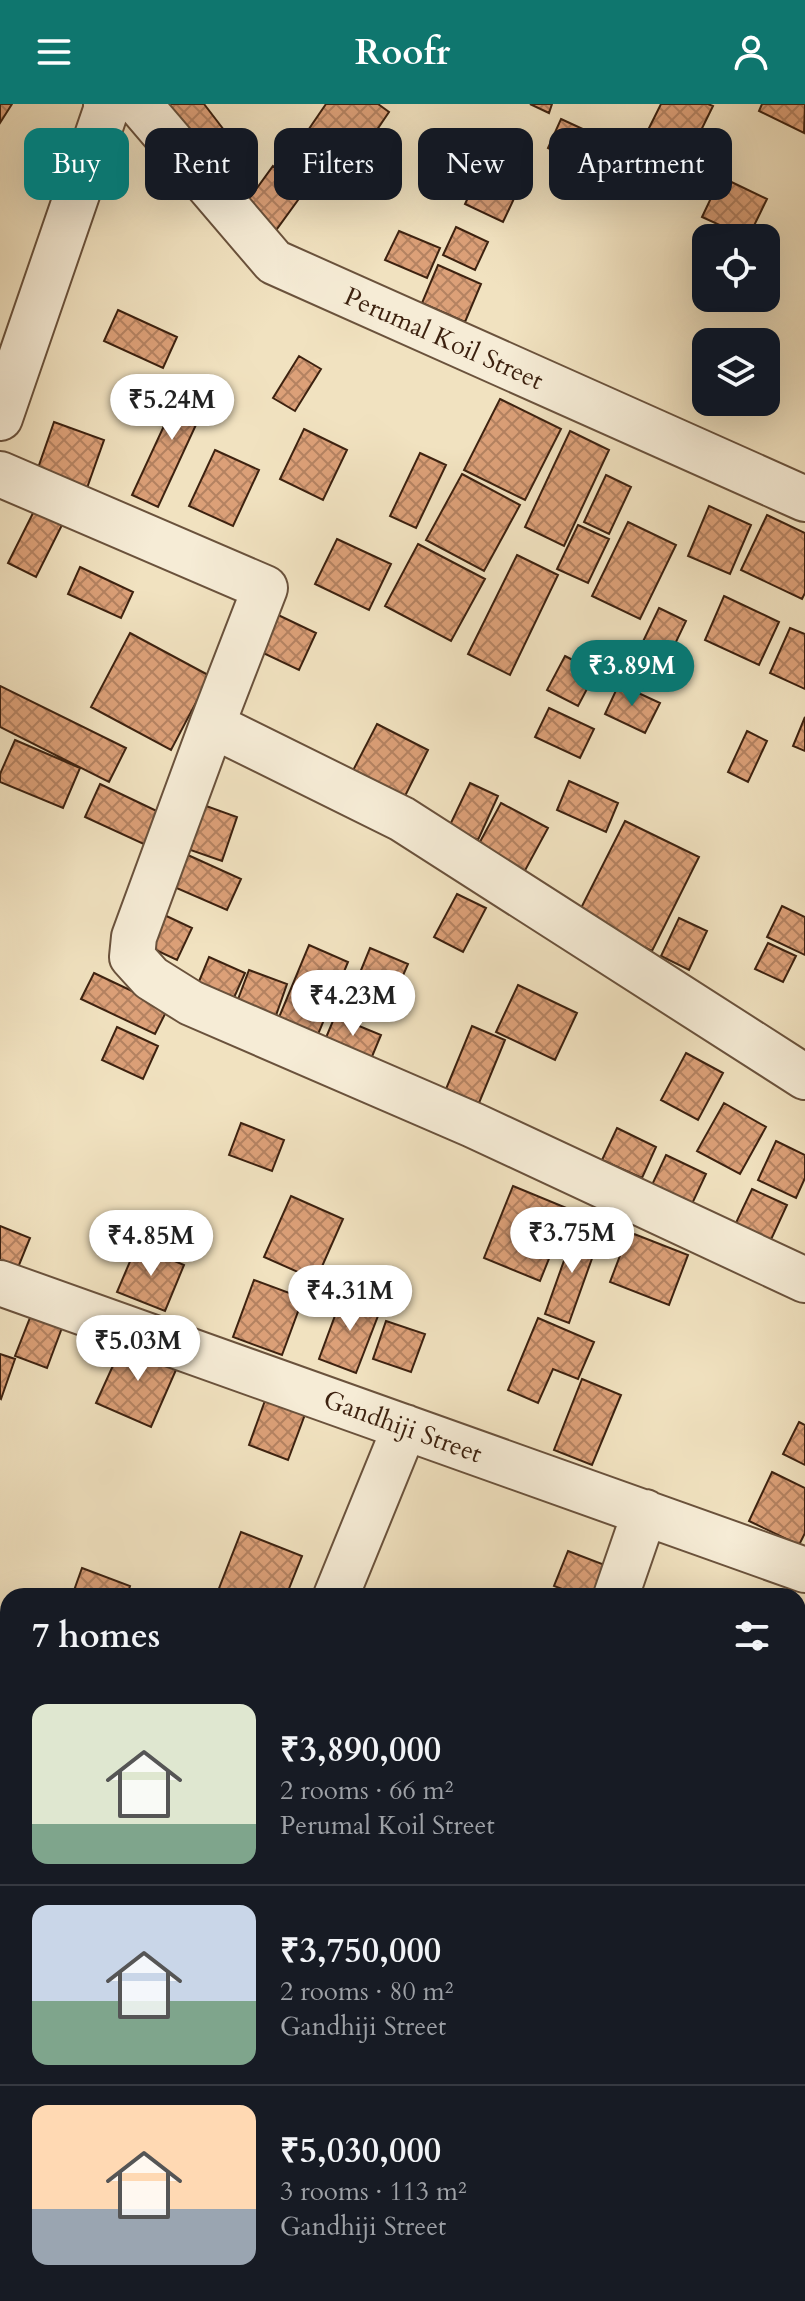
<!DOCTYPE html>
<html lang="en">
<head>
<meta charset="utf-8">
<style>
  :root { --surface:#171b24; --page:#20242c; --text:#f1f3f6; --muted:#9ea1a6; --line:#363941; --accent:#0f766e }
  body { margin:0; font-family:Cardo,serif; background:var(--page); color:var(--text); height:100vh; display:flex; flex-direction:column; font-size:30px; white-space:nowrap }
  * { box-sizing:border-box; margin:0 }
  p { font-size:26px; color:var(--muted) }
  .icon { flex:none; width:44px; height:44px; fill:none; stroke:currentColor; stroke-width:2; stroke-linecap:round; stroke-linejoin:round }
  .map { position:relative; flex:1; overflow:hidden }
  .side { position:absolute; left:0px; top:1484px; width:806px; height:714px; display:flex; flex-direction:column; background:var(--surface); border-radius:24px 24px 0 0; box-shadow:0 8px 32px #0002 }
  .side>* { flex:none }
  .guide { position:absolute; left:24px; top:24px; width:758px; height:72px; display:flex; gap:16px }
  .buttons { position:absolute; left:692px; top:120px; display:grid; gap:16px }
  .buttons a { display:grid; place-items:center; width:88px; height:88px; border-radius:16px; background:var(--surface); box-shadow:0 8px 32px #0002; font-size:40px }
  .price { position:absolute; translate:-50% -68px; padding:0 18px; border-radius:28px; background:#fff; color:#222; font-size:26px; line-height:52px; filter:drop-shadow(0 2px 4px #0008) }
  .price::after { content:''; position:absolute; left:50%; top:48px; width:24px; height:18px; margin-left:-12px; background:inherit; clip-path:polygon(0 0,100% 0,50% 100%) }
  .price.current { background:var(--accent); color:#fff }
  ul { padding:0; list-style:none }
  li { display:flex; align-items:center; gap:24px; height:200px; padding:0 32px }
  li+li { border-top:2px solid var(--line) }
  li span { display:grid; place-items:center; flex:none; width:224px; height:160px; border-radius:16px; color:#555 }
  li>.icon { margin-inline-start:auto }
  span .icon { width:96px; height:96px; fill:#fffc; stroke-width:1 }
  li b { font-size:34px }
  h2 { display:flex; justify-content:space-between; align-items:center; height:96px; padding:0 32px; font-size:34px }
  .pill { padding:0 28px; border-radius:16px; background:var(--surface); box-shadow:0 8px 32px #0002; font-size:28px; line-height:72px }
  .pill.current { background:var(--accent); color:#fff }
  header { display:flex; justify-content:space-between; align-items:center; height:104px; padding:0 32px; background:var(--accent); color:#fff; font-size:36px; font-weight:700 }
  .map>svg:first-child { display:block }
  .building { fill:url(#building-cross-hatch); stroke:#3d2210; stroke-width:2 }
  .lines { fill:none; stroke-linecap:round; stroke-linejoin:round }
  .minor-casing { stroke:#6a523c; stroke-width:48 }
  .minor { stroke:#f6ecd6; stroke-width:44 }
  .labels { text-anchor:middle; stroke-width:7; stroke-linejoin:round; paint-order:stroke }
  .street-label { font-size:26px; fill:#3d2210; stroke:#f6ecd6 }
</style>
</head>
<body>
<header><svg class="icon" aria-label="menu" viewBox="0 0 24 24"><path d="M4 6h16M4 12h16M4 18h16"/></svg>Roofr<svg class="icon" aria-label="person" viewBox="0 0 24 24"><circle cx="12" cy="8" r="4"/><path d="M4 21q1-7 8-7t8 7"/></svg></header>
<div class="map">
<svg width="805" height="2197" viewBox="0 0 805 2197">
  <defs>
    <pattern id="building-cross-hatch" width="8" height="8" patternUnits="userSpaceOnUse" patternTransform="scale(2)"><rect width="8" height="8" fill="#dca078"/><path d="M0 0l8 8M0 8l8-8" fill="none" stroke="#b48261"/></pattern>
  </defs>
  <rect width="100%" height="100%" fill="#f1e2c0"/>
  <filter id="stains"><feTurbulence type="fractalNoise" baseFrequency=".0025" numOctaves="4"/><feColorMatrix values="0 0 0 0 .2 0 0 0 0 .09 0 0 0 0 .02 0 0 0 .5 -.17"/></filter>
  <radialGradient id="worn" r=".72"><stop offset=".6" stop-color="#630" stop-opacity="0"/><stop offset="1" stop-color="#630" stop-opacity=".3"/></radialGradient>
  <!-- building -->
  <path class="building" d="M0,0H12L0,19Z
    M166,0H204L250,60L225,78Z
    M326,0H378L389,8L347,70L300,38Z
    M530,0H552L549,9Z
    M661,0H708L713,2L683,63L640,42Z
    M762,0H805L804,29L759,7Z
    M561,15L585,26L571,56L548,44Z
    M489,49L527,67L503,118L465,100Z
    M273,62L306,85L274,129L241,106Z
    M721,73L767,95L748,134L702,113Z
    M456,123L488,138L475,166L443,151Z
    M399,127L440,144L427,174L385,156Z
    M438,161L481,180L465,218L422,199Z
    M118,206L177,233L163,264L104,237Z
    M299,252L321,265L295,307L273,294Z
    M187,272L213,284L158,403L132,391Z
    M500,295L561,325L525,396L464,366Z
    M54,318L104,336L87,384L37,367Z
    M304,325L347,346L323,396L280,375Z
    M570,327L609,346L564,442L525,423Z
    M215,346L259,366L233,422L189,402Z
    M420,349L446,361L416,424L390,412Z
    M462,370L520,401L484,467L426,436Z
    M606,371L631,383L609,430L584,418Z
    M709,402L751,421L730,470L688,452Z
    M34,407L62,421L36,473L8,459Z
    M767,411L805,429V489L802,495L741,466Z
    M628,418L676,441L640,515L592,492Z
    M578,421L609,435L588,479L557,465Z
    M337,435L391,460L369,506L315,480Z
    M418,440L485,475L451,537L385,502Z
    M517,451L558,471L510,571L468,550Z
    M80,463L133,488L121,514L68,490Z
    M724,492L779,518L759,561L705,536Z
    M659,504L686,517L653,586L626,573Z
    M276,510L316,529L299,566L259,547Z
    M790,524L805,530V585L770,569Z
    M130,529L210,572L171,646L91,603Z
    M565,552L596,568L578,602L547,586Z
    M619,580L660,599L645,629L605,610Z
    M0,582L126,644L109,678L0,623Z
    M549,604L594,625L580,654L535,633Z
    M805,613V647L793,642Z
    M377,620L428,646L398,706L346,680Z
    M747,627L767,637L748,678L728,668Z
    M15,636L80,664L63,704L0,678V670Z
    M569,677L618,699L606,728L557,706Z
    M470,679L498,692L478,736L449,723Z
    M100,680L163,710L148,742L85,713Z
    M195,698L237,713L222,757L179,742Z
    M501,699L548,724L522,772L475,747Z
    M625,717L699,753L652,847L578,810Z
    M179,747L241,775L227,806L165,779Z
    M457,790L486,804L463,848L434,833Z
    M782,802L805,813V851L767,833Z
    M160,809L192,824L177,856L145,841Z
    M679,814L707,827L689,866L661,852Z
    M768,839L796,852L783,878L755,865Z
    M309,841L348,858L314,940L275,923Z
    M370,844L408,860L394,892L357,876Z
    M209,853L245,869L228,907L193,892Z
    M249,866L287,880L273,920L234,906Z
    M94,869L168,904L155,930L81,895Z
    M518,881L577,909L555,956L496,928Z
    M335,912L381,931L371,955L325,936Z
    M472,922L505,936L479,999L446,985Z
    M117,923L158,942L143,975L102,956Z
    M686,949L723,969L698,1016L661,996Z
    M724,999L766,1023L740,1070L697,1047Z
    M241,1019L284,1036L272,1067L229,1051Z
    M617,1024L656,1043L642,1074L602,1056Z
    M776,1037L805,1051V1074L796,1094L758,1076Z
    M666,1051L706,1070L691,1102L651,1083Z
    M513,1082L569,1105L540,1177L484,1154Z
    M752,1085L787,1101L769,1140L734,1123Z
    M291,1092L343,1115L316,1176L264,1153Z
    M0,1122L30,1134L17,1166L0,1159Z
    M576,1123L600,1132L569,1219L545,1210Z
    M629,1128L688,1151L669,1201L610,1178Z
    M137,1141L184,1161L165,1207L117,1188Z
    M254,1176L303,1194L282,1251L233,1233Z
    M343,1190L381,1204L356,1269L319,1255Z
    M35,1201L66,1213L47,1264L15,1252Z
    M538,1214L594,1238L578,1275L553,1265L538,1299L508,1286Z
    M386,1217L425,1230L411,1268L373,1255Z
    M125,1235L179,1259L151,1323L96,1299Z
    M0,1250L15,1255L1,1295L0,1294Z
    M582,1275L621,1291L592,1361L554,1346Z
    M267,1291L307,1305L288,1356L249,1341Z
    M799,1318L805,1321V1361L783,1350Z
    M772,1368L805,1384V1429L799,1441L749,1417Z
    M241,1428L302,1452L286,1492H216Z
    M568,1447L610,1463L598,1492H581L554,1482Z
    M82,1464L130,1482L127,1492H72Z
    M798,1555L805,1558V1603L798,1600Z
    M0,1665L8,1669V1727L3,1740L0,1739Z
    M805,1774V1805L798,1802V1791Z
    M8,1784V1823L0,1819V1802Z
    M800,1809L805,1811V1852L798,1849Z
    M0,1922L8,1925V1934L0,1953Z
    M0,2111L8,2114V2159L0,2156Z
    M0,2160L8,2163V2190H67L64,2197H0Z
    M200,2190H209L227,2197H197Z"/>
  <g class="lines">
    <!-- minor casing -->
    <g class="minor-casing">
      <path id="minor" d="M139,0L274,158L805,395
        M0,314L106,6V0
        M0,370L265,484L212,621L402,715L805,973
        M212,621L134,833L132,853L151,874L191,899L473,1021L805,1176
        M0,1179L805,1466
        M336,1492L405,1323
        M616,1492L645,1408
        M0,1656L8,1659
        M0,1888L8,1891
        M798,1976L805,1980
        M0,2085L8,2088
        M798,2092L805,2077
        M306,2190L327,2197
        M798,2190L805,2193
        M751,2197L754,2190"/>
    </g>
    <!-- minor -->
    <use href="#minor" class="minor"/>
  </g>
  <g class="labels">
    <!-- street labels -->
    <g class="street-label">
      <text transform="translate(444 234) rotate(24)" y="9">Perumal Koil Street</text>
      <text transform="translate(403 1322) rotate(20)" y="9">Gandhiji Street</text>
    </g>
  </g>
  <rect width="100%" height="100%" filter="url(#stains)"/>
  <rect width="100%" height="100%" fill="url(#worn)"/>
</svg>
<div class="buttons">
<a><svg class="icon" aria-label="locate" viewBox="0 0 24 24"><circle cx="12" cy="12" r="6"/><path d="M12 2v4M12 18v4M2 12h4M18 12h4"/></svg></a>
<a><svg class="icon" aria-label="layers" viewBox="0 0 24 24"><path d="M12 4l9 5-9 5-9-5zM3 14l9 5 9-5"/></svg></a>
</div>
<b class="price" style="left:172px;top:338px">₹5.24M</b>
<b class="price current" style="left:632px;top:604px">₹3.89M</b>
<b class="price" style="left:353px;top:934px">₹4.23M</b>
<b class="price" style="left:572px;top:1171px">₹3.75M</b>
<b class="price" style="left:151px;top:1174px">₹4.85M</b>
<b class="price" style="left:350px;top:1229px">₹4.31M</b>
<b class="price" style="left:138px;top:1279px">₹5.03M</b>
<div class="guide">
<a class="pill current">Buy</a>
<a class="pill">Rent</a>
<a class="pill">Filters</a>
<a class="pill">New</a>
<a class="pill">Apartment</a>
</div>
<section class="side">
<h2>7 homes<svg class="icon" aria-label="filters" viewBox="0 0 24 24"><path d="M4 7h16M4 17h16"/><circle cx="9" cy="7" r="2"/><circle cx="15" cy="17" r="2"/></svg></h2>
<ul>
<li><span style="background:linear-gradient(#dfe7d0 75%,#7fa58c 0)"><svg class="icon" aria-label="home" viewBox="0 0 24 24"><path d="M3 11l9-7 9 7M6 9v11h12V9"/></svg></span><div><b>₹3,890,000</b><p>2 rooms · 66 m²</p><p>Perumal Koil Street</p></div></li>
<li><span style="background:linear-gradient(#c9d6e8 60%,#7fa58c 0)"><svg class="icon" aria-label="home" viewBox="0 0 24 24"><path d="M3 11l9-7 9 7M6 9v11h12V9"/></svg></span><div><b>₹3,750,000</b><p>2 rooms · 80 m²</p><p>Gandhiji Street</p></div></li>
<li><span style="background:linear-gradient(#ffd9b3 65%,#9aa5b1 0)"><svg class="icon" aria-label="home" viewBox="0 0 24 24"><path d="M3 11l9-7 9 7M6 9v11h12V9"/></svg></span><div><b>₹5,030,000</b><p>3 rooms · 113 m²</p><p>Gandhiji Street</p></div></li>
</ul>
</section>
</div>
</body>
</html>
